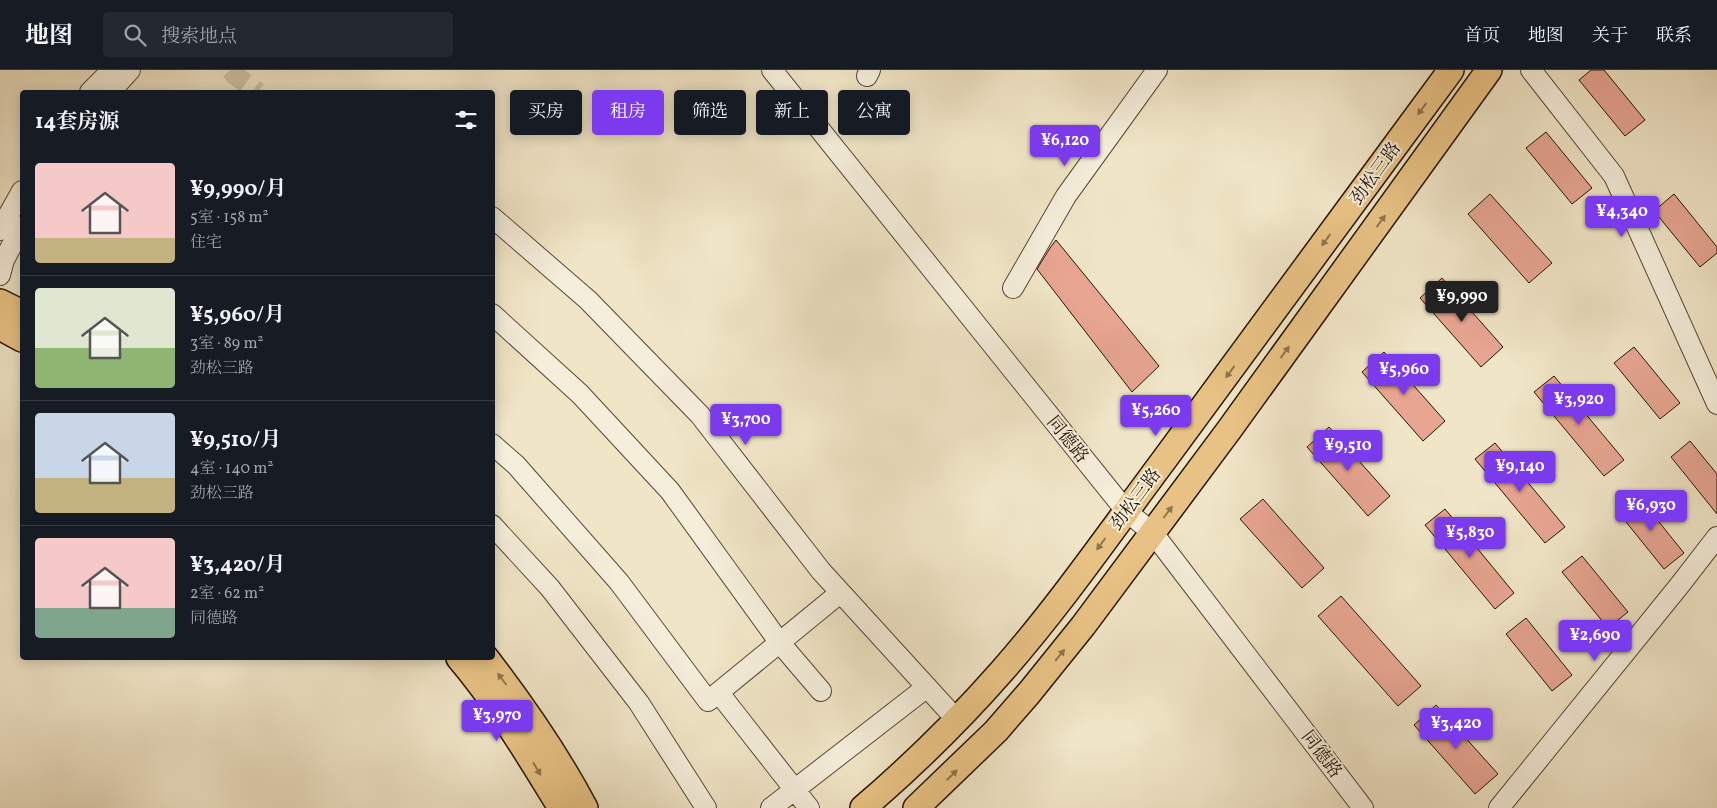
<!DOCTYPE html>
<html lang="zh">
<head>
<meta charset="utf-8">
<style>
  :root { --surface:#171b24; --page:#242831; --text:#f1f3f6; --muted:#9ea1a6; --line:#363941; --accent:#7c3aed }
  body { margin:0; font-family:Vollkorn,"Noto Serif SC",serif; background:var(--page); color:var(--text); height:100vh; display:flex; flex-direction:column; font-size:19px; white-space:nowrap }
  * { box-sizing:border-box; margin:0 }
  p { font-size:16px; color:var(--muted) }
  .icon { flex:none; width:28px; height:28px; fill:none; stroke:currentColor; stroke-width:2; stroke-linecap:round; stroke-linejoin:round }
  .map { position:relative; flex:1; overflow:hidden }
  .drawer { position:absolute; left:20px; top:20px; width:475px; height:570px; display:flex; flex-direction:column; background:var(--surface); border-radius:5px; box-shadow:0 2px 12px #0003 }
  .drawer>* { flex:none }
  .guide { position:absolute; left:510px; top:20px; width:475px; height:45px; display:flex; gap:10px }
  .price { position:absolute; translate:-50% -42px; padding:0 11px; border-radius:5px; background:var(--accent); color:#fff; font-size:16px; line-height:32px; filter:drop-shadow(0 1px 2px #0008) }
  .price::after { content:''; position:absolute; left:50%; top:30px; width:15px; height:11px; margin-left:-8px; background:inherit; clip-path:polygon(0 0,100% 0,50% 100%) }
  .price.on { background:#222; color:#fff }
  ul { padding:0; list-style:none }
  li { display:flex; align-items:center; gap:15px; height:125px; padding:0 15px }
  li+li { border-top:1px solid var(--line) }
  li span { display:grid; place-items:center; flex:none; width:140px; height:100px; border-radius:5px; color:#555 }
  li>.icon { margin-inline-start:auto }
  span .icon { width:60px; height:60px; fill:#fffc; stroke-width:1 }
  li b { font-size:21px }
  h2 { display:flex; justify-content:space-between; align-items:center; height:60px; padding:0 15px; font-size:21px }
  .chip { padding:0 18px; border-radius:5px; background:var(--surface); box-shadow:0 2px 12px #0003; font-size:18px; line-height:45px }
  .chip.on { background:var(--accent); color:#fff }
  header { display:flex; align-items:center; gap:30px; box-sizing:border-box; height:70px; padding:0 25px; background:var(--surface); border-bottom:1px solid var(--line) }
  header strong { font-size:24px }
  nav { display:flex; gap:28px; margin-inline-start:auto; font-size:18px }
  .search { width:350px; height:45px; background:var(--page); display:flex; align-items:center; gap:12px; box-sizing:border-box; padding:0 18px; border-radius:5px; color:var(--muted); font-size:19px }
  .map>svg:first-child { display:block }
  .building { fill:#e7a592; stroke:#241404 }
  .lines { fill:none; stroke-linecap:round; stroke-linejoin:round }
  .minor-tunnel { stroke:#d1c6aa; stroke-width:20; stroke-dasharray:20 10; stroke-linecap:butt }
  .minor-casing { stroke:#574835; stroke-width:22 }
  .major-casing { stroke:#241404; stroke-width:28 }
  .minor { stroke:#f5eedb; stroke-width:20 }
  .major { stroke:#e8c284; stroke-width:25 }
  .oneway { fill:#90744a }
  .labels { text-anchor:middle; stroke-width:4; stroke-linejoin:round; paint-order:stroke }
  .street-label { font-size:18px; fill:#241404; stroke:#f5eedb }
</style>
</head>
<body>
<header>
<strong>地图</strong>
<div class="search"><svg class="icon" aria-label="search" viewBox="0 0 24 24"><circle cx="10" cy="10" r="6"/><path d="M15 15l6 6"/></svg>搜索地点</div>
<nav><a>首页</a><a>地图</a><a>关于</a><a>联系</a></nav>
</header>
<div class="map">
<svg width="1717" height="738" viewBox="0 0 1717 738">
  <rect width="100%" height="100%" fill="#f0e5c7"/>
  <filter id="stains"><feTurbulence type="fractalNoise" baseFrequency=".004" numOctaves="4"/><feColorMatrix values="0 0 0 0 .2 0 0 0 0 .09 0 0 0 0 .02 0 0 0 .5 -.17"/></filter>
  <radialGradient id="worn" r=".72"><stop offset=".6" stop-color="#630" stop-opacity="0"/><stop offset="1" stop-color="#630" stop-opacity=".3"/></radialGradient>
  <!-- building -->
  <path class="building" d="M1591,0H1604L1645,50L1625,66L1579,10Z
    M1546,62L1592,118L1572,134L1526,78Z
    M1490,124L1552,193L1529,213L1468,144Z
    M1674,124L1717,177V183L1700,197L1654,141Z
    M1056,170L1159,296L1132,322L1037,199L1050,178Z
    M1442,208L1503,277L1481,297L1420,228Z
    M1634,277L1680,333L1660,349L1614,293Z
    M1384,282L1445,351L1423,371L1362,302Z
    M1554,306L1624,390L1604,406L1534,322Z
    M1329,357L1390,426L1368,446L1307,377Z
    M1690,371L1717,404V444L1671,387Z
    M1495,373L1565,457L1545,473L1475,389Z
    M1638,426L1684,483L1664,499L1618,442Z
    M1263,429L1324,498L1302,518L1240,449Z
    M1445,439L1514,523L1495,539L1425,455Z
    M1582,486L1628,542L1608,558L1562,502Z
    M1341,526L1421,616L1398,636L1318,546Z
    M1526,548L1572,605L1552,621L1506,564Z
    M1436,635L1498,704L1475,724L1414,655Z"/>
  <g class="lines">
    <!-- minor-tunnel -->
    <path class="minor-tunnel" d="M231,0L236,6L258,22"/>
    <!-- minor casing -->
    <g class="minor-casing">
      <path id="minor" d="M772,0L1126,441L1153,463L1363,738
        M1531,0L1614,106L1717,334
        M867,6L870,0
        M90,22L112,0
        M110,22L130,0
        M492,147L588,230L700,345L821,501L956,649
        M0,160L22,121
        M0,205L4,190L22,156
        M1013,218L1066,126L1157,0
        M492,244L580,324L670,421L780,573L821,621
        M492,374L516,395L619,512L708,631L840,523
        M492,455L550,518L639,633L706,738
        M719,623L809,738
        M771,738L927,617
        M1499,738L1679,516L1717,467"/>
    </g>
    <!-- major casing -->
    <g class="major-casing">
      <path id="major" d="M0,232L22,243
        M0,257L22,269
        M459,588C498,634 529,686 561,738
        M486,588C522,635 557,685 585,738
        M863,738C912,696 959,650 1002,601C1060,535 1111,461 1164,390C1260,261 1355,130 1451,0
        M916,738L996,661L1029,623L1083,556L1229,360L1489,0"/>
    </g>
    <!-- minor -->
    <use href="#minor" class="minor"/>
    <!-- major -->
    <use href="#major" class="major"/>
  </g>
  <!-- one-way arrows -->
  <defs><path id="oneway-solid" d="M-6-.8H1V-3.2L6.5 0L1 3.2V.8H-6Z" transform="scale(1.25)"/></defs>
  <g class="oneway">
    <use href="#oneway-solid" transform="translate(1422 39) rotate(126)"/>
    <use href="#oneway-solid" transform="translate(1381 151) rotate(-54)"/>
    <use href="#oneway-solid" transform="translate(1326 170) rotate(126)"/>
    <use href="#oneway-solid" transform="translate(1285 282) rotate(-54)"/>
    <use href="#oneway-solid" transform="translate(1230 302) rotate(126)"/>
    <use href="#oneway-solid" transform="translate(1168 442) rotate(-53)"/>
    <use href="#oneway-solid" transform="translate(1101 474) rotate(127)"/>
    <use href="#oneway-solid" transform="translate(1060 585) rotate(-51)"/>
    <use href="#oneway-solid" transform="translate(502 609) rotate(-127)"/>
    <use href="#oneway-solid" transform="translate(537 699) rotate(59)"/>
    <use href="#oneway-solid" transform="translate(952 705) rotate(-44)"/>
  </g>
  <g class="labels">
    <!-- street labels -->
    <g class="street-label">
      <text transform="translate(1375 103) rotate(-54)" y="6">劲松三路</text>
      <text transform="translate(1068 369) rotate(51)" y="6">同德路</text>
      <text transform="translate(1135 429) rotate(-53)" y="6">劲松三路</text>
      <text transform="translate(1322 684) rotate(53)" y="6">同德路</text>
    </g>
  </g>
  <rect width="100%" height="100%" filter="url(#stains)"/>
  <rect width="100%" height="100%" fill="url(#worn)"/>
</svg>
<b class="price" style="left:1065px;top:97px">¥6,120</b>
<b class="price" style="left:1622px;top:168px">¥4,340</b>
<b class="price on" style="left:1462px;top:253px">¥9,990</b>
<b class="price" style="left:1404px;top:326px">¥5,960</b>
<b class="price" style="left:1579px;top:356px">¥3,920</b>
<b class="price" style="left:1156px;top:367px">¥5,260</b>
<b class="price" style="left:746px;top:376px">¥3,700</b>
<b class="price" style="left:1348px;top:402px">¥9,510</b>
<b class="price" style="left:1520px;top:423px">¥9,140</b>
<b class="price" style="left:1651px;top:462px">¥6,930</b>
<b class="price" style="left:1470px;top:489px">¥5,830</b>
<b class="price" style="left:1595px;top:592px">¥2,690</b>
<b class="price" style="left:497px;top:672px">¥3,970</b>
<b class="price" style="left:1456px;top:680px">¥3,420</b>
<div class="guide">
<a class="chip">买房</a>
<a class="chip on">租房</a>
<a class="chip">筛选</a>
<a class="chip">新上</a>
<a class="chip">公寓</a>
</div>
<section class="drawer">
<h2>14套房源<svg class="icon" aria-label="filters" viewBox="0 0 24 24"><path d="M4 7h16M4 17h16"/><circle cx="9" cy="7" r="2"/><circle cx="15" cy="17" r="2"/></svg></h2>
<ul>
<li><span style="background:linear-gradient(#f6c9c9 75%,#c2b280 0)"><svg class="icon" aria-label="home" viewBox="0 0 24 24"><path d="M3 11l9-7 9 7M6 9v11h12V9"/></svg></span><div><b>¥9,990/月</b><p>5室 · 158 m²</p><p>住宅</p></div></li>
<li><span style="background:linear-gradient(#dfe7d0 60%,#8fb573 0)"><svg class="icon" aria-label="home" viewBox="0 0 24 24"><path d="M3 11l9-7 9 7M6 9v11h12V9"/></svg></span><div><b>¥5,960/月</b><p>3室 · 89 m²</p><p>劲松三路</p></div></li>
<li><span style="background:linear-gradient(#c9d6e8 65%,#c2b280 0)"><svg class="icon" aria-label="home" viewBox="0 0 24 24"><path d="M3 11l9-7 9 7M6 9v11h12V9"/></svg></span><div><b>¥9,510/月</b><p>4室 · 140 m²</p><p>劲松三路</p></div></li>
<li><span style="background:linear-gradient(#f6c9c9 70%,#7fa58c 0)"><svg class="icon" aria-label="home" viewBox="0 0 24 24"><path d="M3 11l9-7 9 7M6 9v11h12V9"/></svg></span><div><b>¥3,420/月</b><p>2室 · 62 m²</p><p>同德路</p></div></li>
</ul>
</section>
</div>
</body>
</html>
